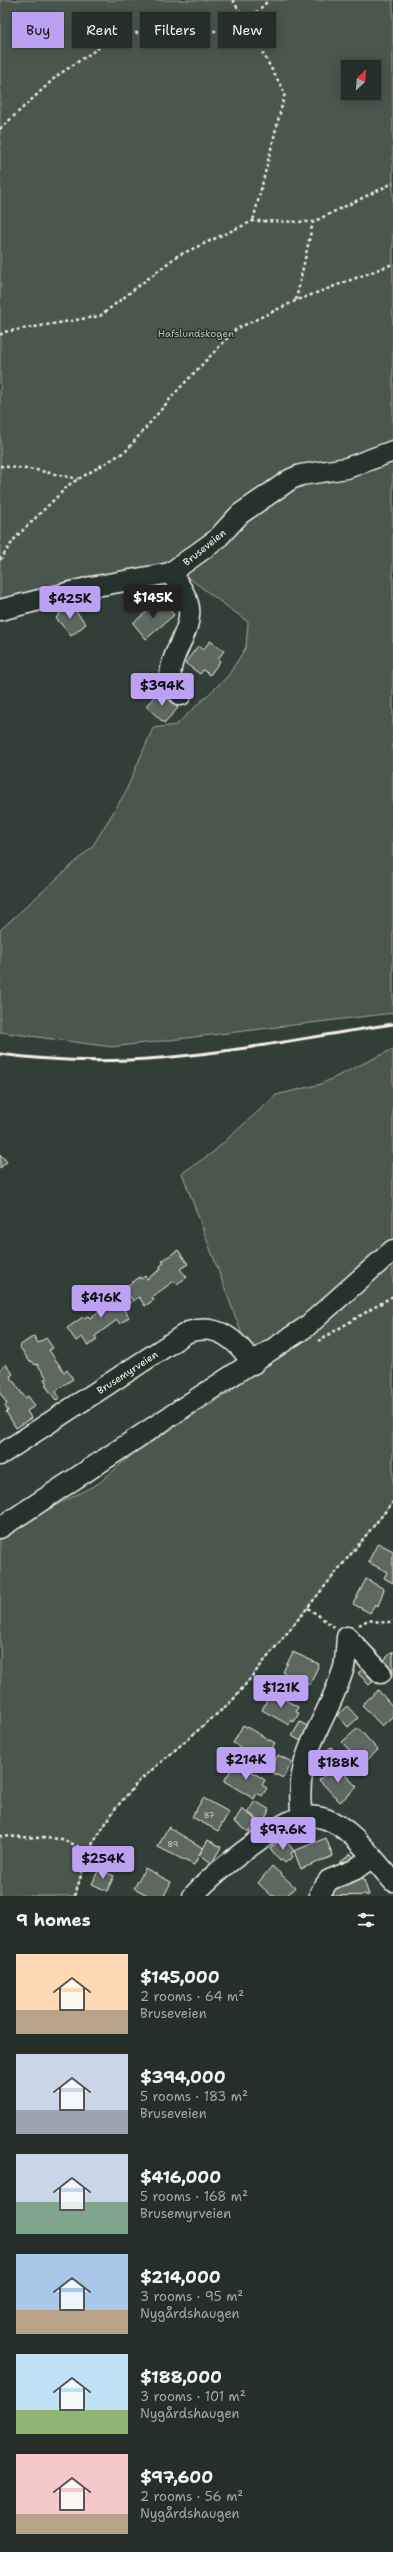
<!DOCTYPE html>
<html lang="en">
<head>
<meta charset="utf-8">
<style>
  :root { --surface:#262e2a; --page:#2e3632; --text:#f1f3f6; --muted:#a4a8a8; --line:#424a47; --accent:#bca0f2 }
  body { margin:0; font-family:"Shantell Sans",sans-serif; background:var(--page); color:var(--text); height:100vh; display:flex; flex-direction:column; font-size:15px; white-space:nowrap }
  * { box-sizing:border-box; margin:0 }
  p { font-size:13px; color:var(--muted) }
  .icon { flex:none; width:22px; height:22px; fill:none; stroke:currentColor; stroke-width:2; stroke-linecap:round; stroke-linejoin:round }
  .map { position:relative; height:1896px; overflow:hidden }
  .side { display:flex; flex-direction:column; background:var(--surface); flex:1 }
  .side>* { flex:none }
  .top-card { position:absolute; left:12px; top:12px; width:369px; height:36px; display:flex; gap:8px }
  .needle { width:26px; rotate:26deg }
  .controls { position:absolute; left:341px; top:60px; display:grid; gap:8px }
  .controls a { display:grid; place-items:center; width:40px; height:40px; border-radius:0px; background:var(--surface); box-shadow:0 2px 10px #0003,0 0 0 1px var(--line); font-size:20px }
  .price { position:absolute; translate:-50% -34px; padding:0 9px; border-radius:4px; background:var(--accent); color:#111; font-size:13px; line-height:26px; filter:drop-shadow(0 1px 2px #0008) }
  .price::after { content:''; position:absolute; left:50%; top:24px; width:12px; height:9px; margin-left:-6px; background:inherit; clip-path:polygon(0 0,100% 0,50% 100%) }
  .price.selected { background:#222; color:#fff }
  ul { padding:0; list-style:none }
  li { display:flex; align-items:center; gap:12px; height:100px; padding:0 16px }
  li span { display:grid; place-items:center; flex:none; width:112px; height:80px; border-radius:0px; color:#555 }
  li>.icon { margin-inline-start:auto }
  span .icon { width:48px; height:48px; fill:#fffc; stroke-width:1 }
  li b { font-size:17px }
  h2 { display:flex; justify-content:space-between; align-items:center; height:48px; padding:0 16px; font-size:17px }
  .chip { padding:0 14px; border-radius:0px; background:var(--surface); box-shadow:0 2px 10px #0003,0 0 0 1px var(--line); font-size:14px; line-height:36px }
  .chip.selected { background:var(--accent); color:#111 }
  .map>svg:first-child { display:block }
  .green { fill:#4c564f; stroke:#a0a49c; fill-rule:evenodd }
  .building { fill:#5f6861; stroke:#f4f1e8 }
  .lines { fill:none; stroke-linecap:round; stroke-linejoin:round }
  .minor-casing { stroke:#f4f1e8; stroke-width:23 }
  .path { stroke:#f4f1e8; stroke-width:2.5; stroke-dasharray:3 3; stroke-linecap:butt }
  .minor { stroke:#26332d; stroke-width:20 }
  .rail { stroke:#f4f1e8; stroke-width:3 }
  .labels { text-anchor:middle; stroke-width:3; stroke-linejoin:round; paint-order:stroke }
  .number-label { font-size:8px; fill:#cfcfc6 }
  .park-label { font-size:10px; fill:#b9bbb2; stroke:#26332d }
  .street-label { font-size:10px; fill:#f4f1e8; stroke:#26332d }
</style>
</head>
<body>
<div class="map">
<svg width="393" height="1896" viewBox="0 0 393 1896">
  <rect width="100%" height="100%" fill="#323e38"/>
  <filter id="ink" filterUnits="userSpaceOnUse"><feTurbulence type="fractalNoise" baseFrequency=".025" numOctaves="2"/><feDisplacementMap in="SourceGraphic" scale="8" xChannelSelector="R" yChannelSelector="G"/><feConvolveMatrix kernelMatrix="1 2 1 2 8 2 1 2 1" color-interpolation-filters="sRGB"/></filter>
  <g filter="url(#ink)">
    <!-- green -->
    <path class="green" d="M0,0H393V1013L112,1047L0,1032V930L92,847L125,793L153,728L176,725L228,676L246,647L248,622L182,573L0,610ZM348,67H374V93H348Z
      M393,1049V1502L232,1701L139,1781L115,1809L88,1851L75,1896H0V1539L43,1512L99,1483L135,1452L230,1392L253,1364L182,1173L212,1153L276,1095L321,1084Z"/>
    <!-- building -->
    <path class="building" d="M161,600L174,615L146,639L133,623Z
      M71,605L86,624L71,636L56,618L60,614L58,611L63,607L65,610Z
      M210,641L224,651L218,659L220,661L210,675L203,670L200,674L185,663L198,646L203,650Z
      M159,691L178,708L164,723L146,706Z
      M0,1154L7,1162L0,1168Z
      M178,1250L188,1264L180,1269L187,1277L177,1284L174,1281L152,1297L154,1300L145,1306L139,1297L133,1301L124,1288L140,1277L141,1279L145,1276L147,1279L161,1269L160,1266L164,1263L162,1261Z
      M121,1290L131,1303L123,1308L129,1317L120,1324L117,1320L95,1336L97,1340L88,1346L82,1337L76,1341L67,1328L83,1317L84,1318L88,1316L90,1318L104,1308L102,1305L107,1303L105,1301Z
      M34,1336L38,1343L46,1338L53,1348L49,1350L64,1372L67,1370L73,1379L58,1389L56,1392L60,1398L56,1400L45,1385L47,1384L44,1379L47,1378L37,1364L35,1365L32,1361L30,1362L19,1346Z
      M6,1364L13,1374L10,1376L25,1398L28,1396L35,1406L27,1411L31,1418L16,1428L6,1412L8,1411L5,1406L7,1404L0,1393V1369Z
      M378,1543L393,1551V1583L384,1578L387,1572L368,1562Z
      M366,1579L384,1589L378,1606L375,1604L370,1613L353,1604Z
      M393,1651V1675L381,1663Z
      M293,1652L319,1664L310,1685L283,1672Z
      M365,1667L376,1679L369,1685L358,1673Z
      M378,1690L393,1707V1716L382,1726L362,1705Z
      M271,1692L298,1707L296,1712L299,1713L294,1722L291,1720L289,1725L262,1710Z
      M347,1706L358,1718L348,1727L337,1715Z
      M300,1722L309,1727L301,1741L292,1736Z
      M243,1725L275,1743L265,1761L233,1743Z
      M358,1728L378,1750L362,1765L342,1742Z
      M331,1747L342,1759L333,1767L322,1755Z
      M278,1755L292,1762L283,1778L269,1771Z
      M236,1762L265,1780L262,1785L267,1788L262,1796L257,1793L254,1799L224,1781Z
      M336,1765L357,1787L340,1802L319,1780Z
      M203,1798L229,1812L218,1831L192,1817Z
      M255,1801L270,1810L262,1823L248,1812Z
      M242,1809L257,1820L249,1832L234,1822Z
      M168,1827L203,1848L194,1865L158,1847Z
      M284,1838L294,1851L291,1853L293,1857L285,1863L282,1860L280,1861L270,1848Z
      M326,1838L333,1856L301,1869L294,1851Z
      M208,1840L221,1847L212,1863L199,1855Z
      M351,1854L357,1861L345,1870L339,1863Z
      M272,1866L295,1887L287,1896H272L258,1883Z
      M145,1868L171,1882L164,1896H149L134,1888Z
      M99,1869L114,1876L107,1891L92,1884Z
      M363,1877L369,1895L333,1896L331,1889Z"/>
    <g class="lines">
      <!-- minor casing -->
      <g class="minor-casing">
        <path id="minor" d="M170,573C178,583 187,595 189,608C193,640 152,668 181,695
          M0,610L91,587L170,573L216,540L240,514L291,479L301,475L347,468L393,451
          M0,1455L188,1332C218,1323 237,1340 253,1364
          M0,1528L306,1327L393,1250
          M347,1637L381,1673
          M302,1817C292,1753 327,1725 344,1667C346,1658 346,1647 347,1637
          M320,1893L329,1880L354,1870L371,1858
          M193,1896C212,1874 274,1824 302,1817C309,1815 319,1817 326,1819C355,1830 373,1860 393,1881"/>
      </g>
      <!-- path -->
      <path class="path" d="M233,0L285,93L253,221
        M0,129L58,75L106,43L132,33L218,31L245,23L269,0
        M296,300L313,222
        M0,335L4,332L100,316L177,256L253,221L313,222L393,183
        M0,466L36,470L78,479
        M0,560L16,537L70,484L126,451L176,392L236,329L295,301L393,264
        M318,1341L393,1296
        M308,1608L334,1627
        M359,1625L368,1620L387,1623L393,1620
        M0,1836L62,1839L88,1851
        M75,1896L88,1851L115,1809L139,1781L232,1701L393,1502"/>
      <!-- minor -->
      <use href="#minor" class="minor"/>
      <!-- rail -->
      <path class="rail" d="M0,1054C139,1074 257,1045 393,1024"/>
    </g>
  </g>
  <g class="labels">
    <!-- number labels -->
    <g class="number-label">
      <text x="209" y="1818">87</text>
      <text x="173" y="1847">89</text>
    </g>
    <!-- park labels -->
    <g class="park-label">
      <text x="196" y="337">Hafslundskogen</text>
    </g>
    <!-- street labels -->
    <g class="street-label">
      <text transform="translate(204 547) rotate(-39)" y="4">Bruseveien</text>
      <text transform="translate(127 1372) rotate(-33)" y="4">Brusemyrveien</text>
    </g>
  </g>
</svg>
<div class="controls">
<a><svg class="needle" viewBox="-14 -14 28 28"><path d="M0-13l5 13h-10z" fill="#e53935"/><path d="M0 13l5-13h-10z" fill="#a4a8a8"/></svg></a>
</div>
<b class="price selected" style="left:153px;top:619px">$145K</b>
<b class="price" style="left:70px;top:620px">$425K</b>
<b class="price" style="left:162px;top:707px">$394K</b>
<b class="price" style="left:101px;top:1319px">$416K</b>
<b class="price" style="left:281px;top:1709px">$121K</b>
<b class="price" style="left:246px;top:1781px">$214K</b>
<b class="price" style="left:338px;top:1784px">$188K</b>
<b class="price" style="left:283px;top:1851px">$97.6K</b>
<b class="price" style="left:103px;top:1880px">$254K</b>
<div class="top-card">
<a class="chip selected">Buy</a>
<a class="chip">Rent</a>
<a class="chip">Filters</a>
<a class="chip">New</a>
</div>
</div>
<section class="side">
<h2>9 homes<svg class="icon" aria-label="filters" viewBox="0 0 24 24"><path d="M4 7h16M4 17h16"/><circle cx="9" cy="7" r="2"/><circle cx="15" cy="17" r="2"/></svg></h2>
<ul>
<li><span style="background:linear-gradient(#ffd9b3 70%,#b9a48a 0)"><svg class="icon" aria-label="home" viewBox="0 0 24 24"><path d="M3 11l9-7 9 7M6 9v11h12V9"/></svg></span><div><b>$145,000</b><p>2 rooms · 64 m²</p><p>Bruseveien</p></div></li>
<li><span style="background:linear-gradient(#c9d6e8 70%,#9aa5b1 0)"><svg class="icon" aria-label="home" viewBox="0 0 24 24"><path d="M3 11l9-7 9 7M6 9v11h12V9"/></svg></span><div><b>$394,000</b><p>5 rooms · 183 m²</p><p>Bruseveien</p></div></li>
<li><span style="background:linear-gradient(#c9d6e8 60%,#7fa58c 0)"><svg class="icon" aria-label="home" viewBox="0 0 24 24"><path d="M3 11l9-7 9 7M6 9v11h12V9"/></svg></span><div><b>$416,000</b><p>5 rooms · 168 m²</p><p>Brusemyrveien</p></div></li>
<li><span style="background:linear-gradient(#a9c7e8 70%,#b9a48a 0)"><svg class="icon" aria-label="home" viewBox="0 0 24 24"><path d="M3 11l9-7 9 7M6 9v11h12V9"/></svg></span><div><b>$214,000</b><p>3 rooms · 95 m²</p><p>Nygårdshaugen</p></div></li>
<li><span style="background:linear-gradient(#bfe0f5 70%,#8fb573 0)"><svg class="icon" aria-label="home" viewBox="0 0 24 24"><path d="M3 11l9-7 9 7M6 9v11h12V9"/></svg></span><div><b>$188,000</b><p>3 rooms · 101 m²</p><p>Nygårdshaugen</p></div></li>
<li><span style="background:linear-gradient(#f6c9c9 75%,#b9a48a 0)"><svg class="icon" aria-label="home" viewBox="0 0 24 24"><path d="M3 11l9-7 9 7M6 9v11h12V9"/></svg></span><div><b>$97,600</b><p>2 rooms · 56 m²</p><p>Nygårdshaugen</p></div></li>
</ul>
</section>
</body>
</html>
